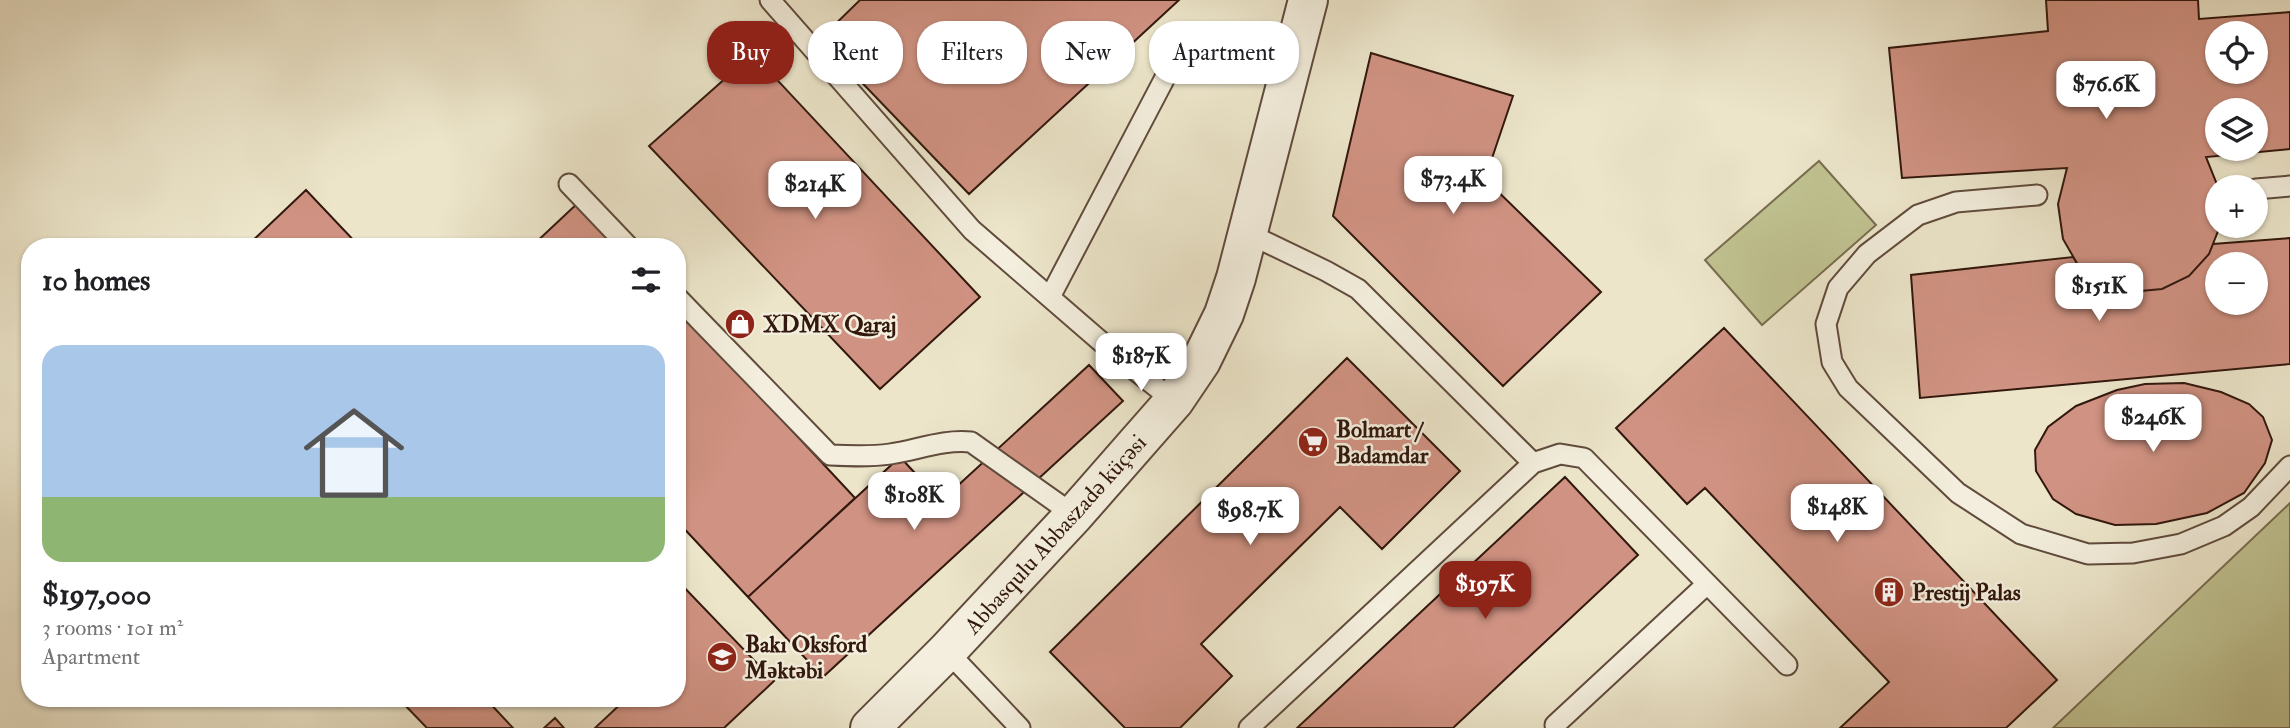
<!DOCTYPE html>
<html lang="en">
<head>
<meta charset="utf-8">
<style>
  :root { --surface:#fff; --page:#f6f6f6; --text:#202124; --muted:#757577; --accent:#8f2418 }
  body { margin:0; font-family:"IM FELL Double Pica",serif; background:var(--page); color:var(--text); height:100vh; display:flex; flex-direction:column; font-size:26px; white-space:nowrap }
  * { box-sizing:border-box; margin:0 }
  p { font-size:23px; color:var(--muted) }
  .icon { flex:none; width:38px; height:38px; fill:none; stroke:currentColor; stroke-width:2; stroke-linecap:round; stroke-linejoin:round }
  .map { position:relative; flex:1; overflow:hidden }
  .drawer { position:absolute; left:21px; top:238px; width:665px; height:469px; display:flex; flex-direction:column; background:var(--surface); border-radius:28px; box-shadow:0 2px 5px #0004 }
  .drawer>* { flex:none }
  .top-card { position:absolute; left:707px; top:21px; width:665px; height:63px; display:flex; gap:14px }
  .buttons { position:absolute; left:2205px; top:21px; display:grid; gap:14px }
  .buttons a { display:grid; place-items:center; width:63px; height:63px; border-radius:50%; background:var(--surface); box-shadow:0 2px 5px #0004; font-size:35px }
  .price { position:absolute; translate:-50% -60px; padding:0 16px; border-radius:14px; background:#fff; color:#222; font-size:23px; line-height:46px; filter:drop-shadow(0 2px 4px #0008) }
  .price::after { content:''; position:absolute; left:50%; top:42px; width:21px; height:16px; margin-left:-10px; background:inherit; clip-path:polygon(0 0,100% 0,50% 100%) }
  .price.current { background:var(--accent); color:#fff }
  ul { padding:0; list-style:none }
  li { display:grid; align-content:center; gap:14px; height:371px; padding:0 21px }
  li span { display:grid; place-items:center; height:217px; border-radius:21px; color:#555 }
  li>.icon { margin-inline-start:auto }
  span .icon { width:126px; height:126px; fill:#fffc; stroke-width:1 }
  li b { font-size:30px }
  h2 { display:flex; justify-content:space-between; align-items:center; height:84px; padding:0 21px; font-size:30px }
  .tag { padding:0 24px; border-radius:28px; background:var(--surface); box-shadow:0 2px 5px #0004; font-size:24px; line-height:63px }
  .tag.current { background:var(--accent); color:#fff }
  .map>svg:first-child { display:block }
  .green { fill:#c0c291; stroke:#796d4f; stroke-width:2 }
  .building { fill:#d09282; stroke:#32180d; stroke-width:2; fill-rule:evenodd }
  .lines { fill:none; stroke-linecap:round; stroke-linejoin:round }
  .service-casing { stroke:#604b3c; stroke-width:23 }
  .tertiary-casing { stroke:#604b3c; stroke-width:42 }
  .service { stroke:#f3eedd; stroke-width:19 }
  .tertiary { stroke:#f3eedd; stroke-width:38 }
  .labels { text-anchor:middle; stroke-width:5; stroke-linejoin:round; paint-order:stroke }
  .poi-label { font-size:23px; font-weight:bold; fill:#32180d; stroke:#f3eedd; text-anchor:start }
  .street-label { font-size:23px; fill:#32180d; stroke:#f3eedd }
</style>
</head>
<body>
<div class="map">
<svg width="2290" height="728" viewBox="0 0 2290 728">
  <rect width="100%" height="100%" fill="#ece5ca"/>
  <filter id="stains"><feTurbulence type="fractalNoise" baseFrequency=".00286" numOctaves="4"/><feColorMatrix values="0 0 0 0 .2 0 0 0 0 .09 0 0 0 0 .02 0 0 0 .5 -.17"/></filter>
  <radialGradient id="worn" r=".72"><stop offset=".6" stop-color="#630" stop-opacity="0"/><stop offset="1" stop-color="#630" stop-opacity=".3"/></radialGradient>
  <!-- green -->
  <path class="green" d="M1819,161L1876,225L1762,325L1705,260Z
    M2290,503V728H2053Z"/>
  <!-- building -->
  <path class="building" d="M860,0H1179L969,194L820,39Z
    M2046,0H2198L2199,19L2290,12V149L2206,157L2218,187L2217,226H2220L2209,254L2189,276L2162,289L2130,292L2100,282L2078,265L2063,239L2058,204L2067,168L1902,178L1889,48L2048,31ZM2217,33H2256V72H2217ZM2217,110H2256V149H2217Z
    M1371,53L1513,96L1485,179L1601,292L1503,386L1333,216Z
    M753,54L980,297L880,389L649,146Z
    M306,190L360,247H246Z
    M580,201L622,247H531Z
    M2290,238V364L1920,398L1911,275L2073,257L2078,265L2100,282L2130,292L2162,289L2189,276L2209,254L2213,244ZM2217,264H2256V303H2217Z
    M677,307L855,498L748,597L677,521Z
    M1724,328L2057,680L2006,728H1840L1889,682L1705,488L1687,504L1616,428Z
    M1347,358L1460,471L1382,549L1340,507L1201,644L1232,676L1180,728H1125L1050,652Z
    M1089,365L1123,401L823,677L748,597L900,457L941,501Z
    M2184,383L2221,392L2249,404L2263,417L2272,440L2265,463L2244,493L2207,513L2156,524L2115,525L2076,514L2053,499L2036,471L2035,450L2048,427L2076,406L2117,390L2145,384Z
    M1565,477L1638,555L1453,728H1297Z
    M677,580L774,681L724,728H595L627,698H677Z
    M398,698H485L513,728H427Z
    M555,718L564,728H544Z"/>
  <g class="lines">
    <!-- service casing -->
    <g class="service-casing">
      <path id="service" d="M770,0L972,230L1121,359L1174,401
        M569,184L629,247
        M2256,189L2290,186
        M2037,195L1956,202L1918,215L1867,254L1838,288L1826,324L1832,362L1848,388L1958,493L2021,534L2088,554L2133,553L2181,544L2224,526L2251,507L2290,466
        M1247,233L1326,271L1358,289L1533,463
        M677,297L830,455C850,456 870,457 890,454C917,450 944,439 971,442L1074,515
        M1050,297L1169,70
        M947,651L1020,728
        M1555,725L1707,584
        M1249,728L1533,463L1560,454L1584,458L1787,665"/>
    </g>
    <!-- tertiary casing -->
    <g class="tertiary-casing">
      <path id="tertiary" d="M870,728L947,651L1074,515L1174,401L1201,361L1224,314L1236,278L1308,0"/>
    </g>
    <!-- service -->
    <use href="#service" class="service"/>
    <!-- tertiary -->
    <use href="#tertiary" class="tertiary"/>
  </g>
  <!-- icons -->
  <defs>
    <g id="shop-disc" transform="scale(1.575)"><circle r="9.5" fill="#8f2418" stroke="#f3eedd"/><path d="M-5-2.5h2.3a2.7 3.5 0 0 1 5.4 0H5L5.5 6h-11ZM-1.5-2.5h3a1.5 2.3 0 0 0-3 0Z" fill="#fff"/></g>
    <g id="supermarket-disc" transform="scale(1.575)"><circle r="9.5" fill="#8f2418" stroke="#f3eedd"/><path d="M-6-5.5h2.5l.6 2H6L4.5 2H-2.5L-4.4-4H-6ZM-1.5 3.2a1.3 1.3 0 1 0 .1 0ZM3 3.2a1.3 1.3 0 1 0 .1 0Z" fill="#fff"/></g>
    <g id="building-disc" transform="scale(1.575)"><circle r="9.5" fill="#8f2418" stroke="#f3eedd"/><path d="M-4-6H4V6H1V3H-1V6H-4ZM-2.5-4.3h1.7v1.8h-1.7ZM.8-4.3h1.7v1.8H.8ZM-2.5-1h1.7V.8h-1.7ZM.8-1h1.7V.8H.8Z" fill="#fff"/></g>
    <g id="school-disc" transform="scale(1.575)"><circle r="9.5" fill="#8f2418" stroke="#f3eedd"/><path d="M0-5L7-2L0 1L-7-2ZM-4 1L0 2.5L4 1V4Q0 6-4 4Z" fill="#fff"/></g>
  </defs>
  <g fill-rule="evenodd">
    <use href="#shop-disc" x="740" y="324"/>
    <use href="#supermarket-disc" x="1313" y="442"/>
    <use href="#building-disc" x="1889" y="592"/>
    <use href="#school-disc" x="722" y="657"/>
  </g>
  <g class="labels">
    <!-- poi labels -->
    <g class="poi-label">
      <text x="763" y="332">XDMX Qaraj</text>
      <text x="1336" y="437">Bolmart /<tspan x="1336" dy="26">Badamdar</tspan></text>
      <text x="1912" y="600">Prestij Palas</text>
      <text x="745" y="652">Bakı Oksford<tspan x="745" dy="26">Məktəbi</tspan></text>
    </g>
    <!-- street labels -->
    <g class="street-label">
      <text transform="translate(1055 534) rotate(-48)" y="8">Abbasqulu Abbaszadə küçəsi</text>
    </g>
  </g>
  <rect width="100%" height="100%" filter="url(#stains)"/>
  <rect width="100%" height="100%" fill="url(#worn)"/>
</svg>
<div class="buttons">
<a><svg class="icon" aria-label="locate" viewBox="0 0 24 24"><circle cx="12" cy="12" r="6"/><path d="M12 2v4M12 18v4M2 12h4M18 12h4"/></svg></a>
<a><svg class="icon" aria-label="layers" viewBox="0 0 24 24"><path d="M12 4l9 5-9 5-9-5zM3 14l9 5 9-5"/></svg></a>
<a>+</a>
<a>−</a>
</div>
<b class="price" style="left:2106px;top:121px">$76.6K</b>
<b class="price" style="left:1453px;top:216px">$73.4K</b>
<b class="price" style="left:815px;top:221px">$214K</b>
<b class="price" style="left:2099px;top:323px">$151K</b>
<b class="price" style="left:1141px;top:393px">$187K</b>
<b class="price" style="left:2153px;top:454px">$246K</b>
<b class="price" style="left:914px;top:532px">$108K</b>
<b class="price" style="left:1837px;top:544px">$148K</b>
<b class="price" style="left:1250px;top:547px">$98.7K</b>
<b class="price current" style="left:1485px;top:621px">$197K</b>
<div class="top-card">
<a class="tag current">Buy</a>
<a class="tag">Rent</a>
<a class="tag">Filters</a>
<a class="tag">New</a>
<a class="tag">Apartment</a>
</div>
<section class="drawer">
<h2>10 homes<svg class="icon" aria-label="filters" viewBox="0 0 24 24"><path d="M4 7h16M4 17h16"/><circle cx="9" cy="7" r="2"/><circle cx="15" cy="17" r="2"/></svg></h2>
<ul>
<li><span style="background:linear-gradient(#a9c7e8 70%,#8fb573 0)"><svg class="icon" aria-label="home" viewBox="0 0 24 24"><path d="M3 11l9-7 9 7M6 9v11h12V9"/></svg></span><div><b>$197,000</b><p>3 rooms · 101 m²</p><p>Apartment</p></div></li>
</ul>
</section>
</div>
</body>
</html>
